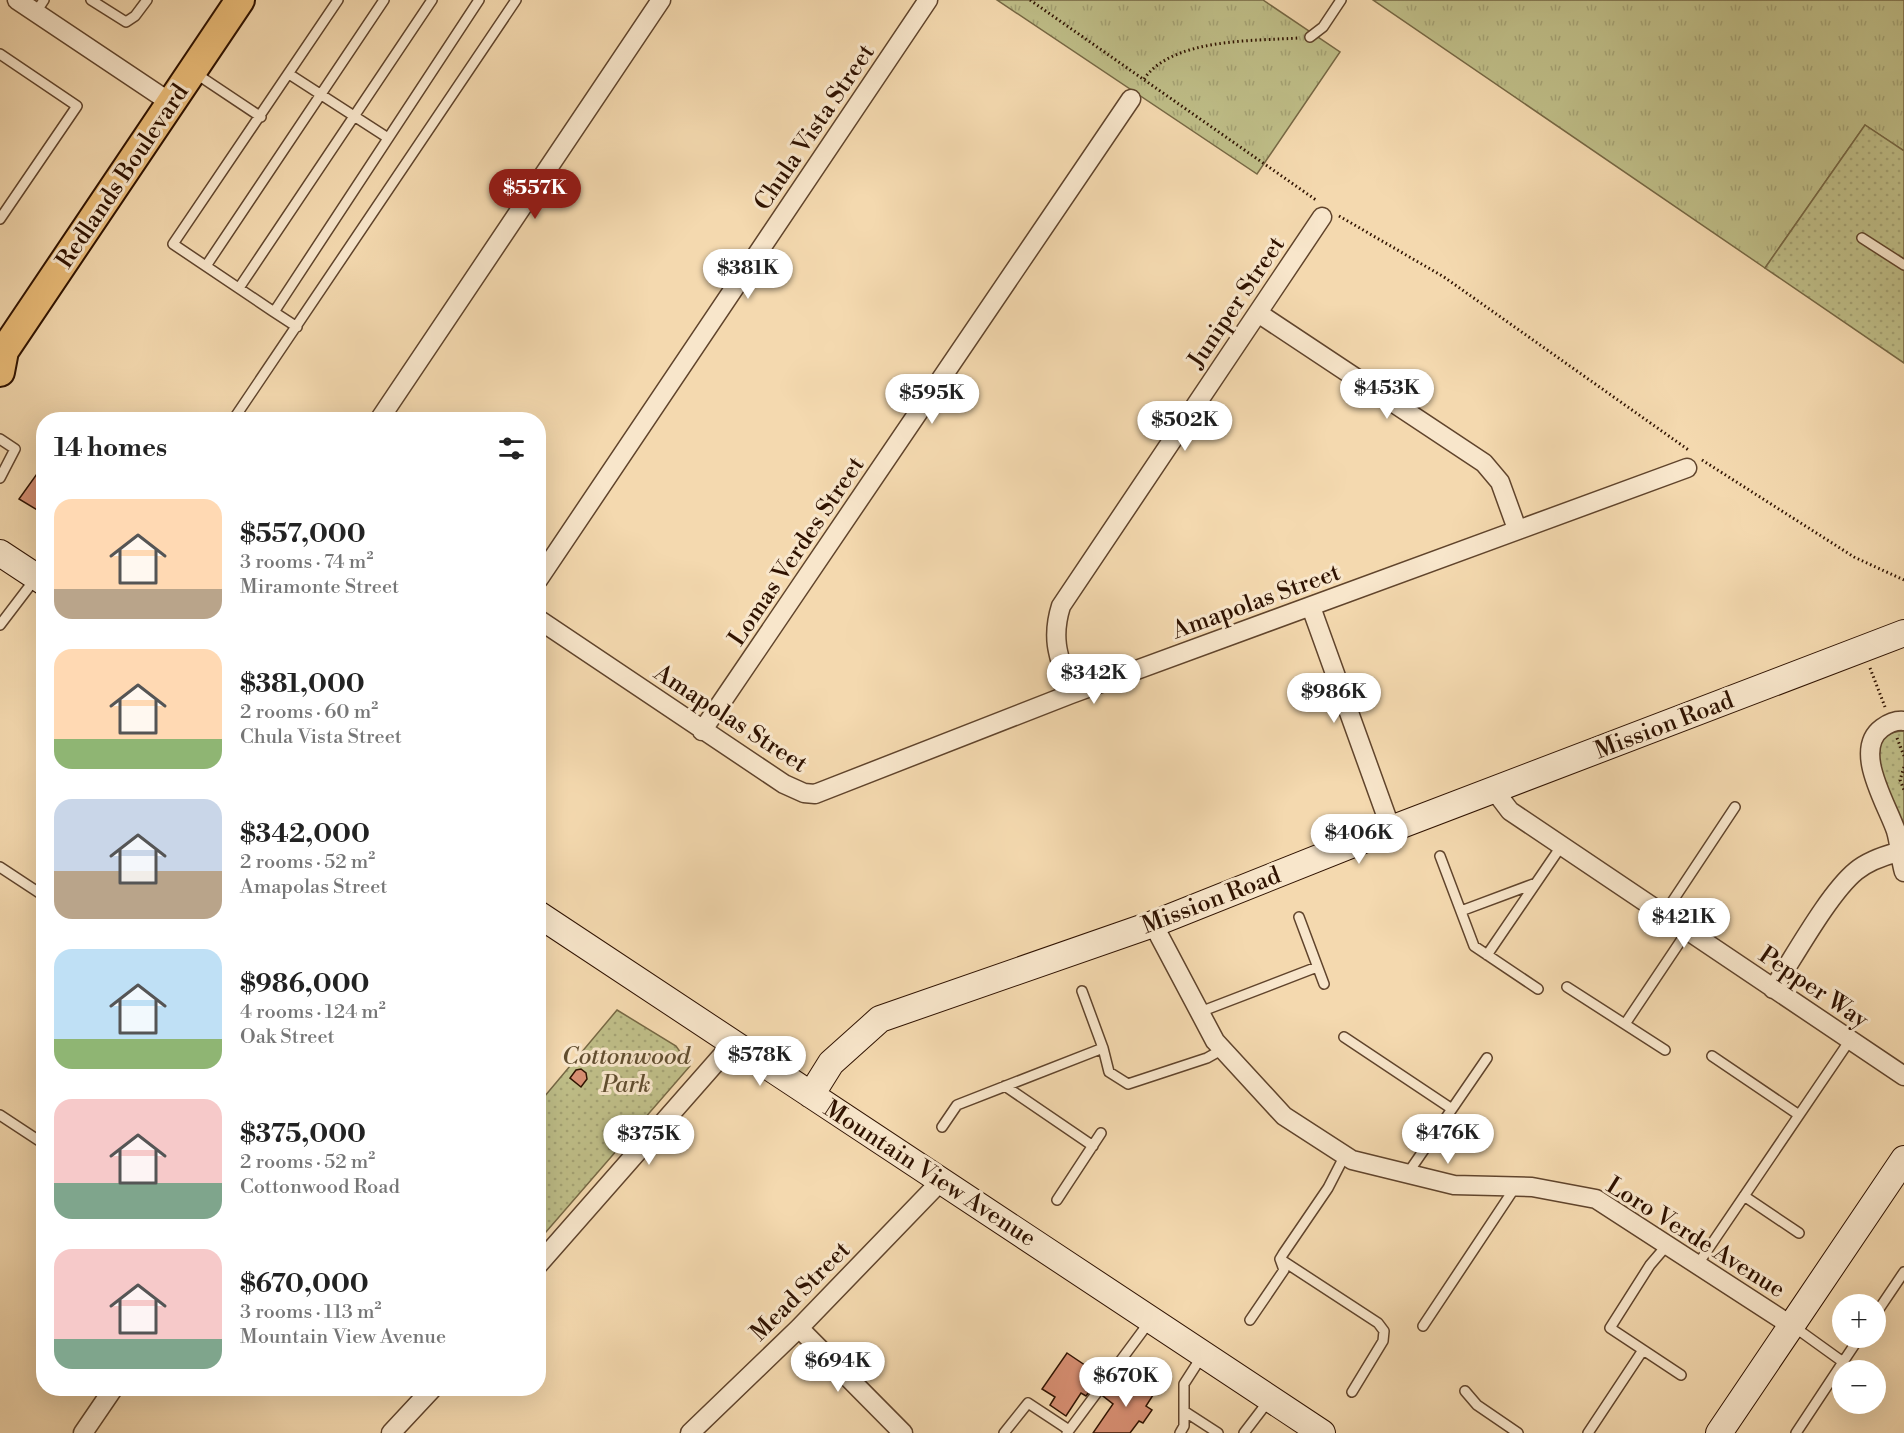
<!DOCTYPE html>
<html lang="en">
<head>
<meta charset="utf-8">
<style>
  :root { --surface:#fff; --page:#f2f2f2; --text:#222; --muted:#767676; --accent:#8f2418 }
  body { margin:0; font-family:"Libre Bodoni",serif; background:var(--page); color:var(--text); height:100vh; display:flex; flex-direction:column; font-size:22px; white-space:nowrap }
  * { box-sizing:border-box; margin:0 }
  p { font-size:20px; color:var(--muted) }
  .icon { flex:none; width:33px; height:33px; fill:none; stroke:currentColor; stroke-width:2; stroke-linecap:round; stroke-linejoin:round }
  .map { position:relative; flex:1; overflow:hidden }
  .side { position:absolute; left:36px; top:412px; width:510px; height:984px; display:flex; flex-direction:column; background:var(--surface); border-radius:24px; box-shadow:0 6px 24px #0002 }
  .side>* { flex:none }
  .buttons { position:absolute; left:1832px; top:1294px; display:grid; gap:12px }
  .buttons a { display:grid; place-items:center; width:54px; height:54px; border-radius:50%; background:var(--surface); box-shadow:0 6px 24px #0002; font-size:30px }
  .price { position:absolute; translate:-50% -51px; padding:0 14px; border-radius:21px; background:#fff; color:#222; font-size:20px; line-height:39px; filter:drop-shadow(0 2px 3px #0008) }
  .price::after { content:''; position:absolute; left:50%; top:36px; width:18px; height:14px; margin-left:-9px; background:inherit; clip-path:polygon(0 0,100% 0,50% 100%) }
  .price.on { background:var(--accent); color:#fff }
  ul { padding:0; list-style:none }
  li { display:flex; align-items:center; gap:18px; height:150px; padding:0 18px }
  li span { display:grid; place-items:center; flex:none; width:168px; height:120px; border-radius:18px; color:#555 }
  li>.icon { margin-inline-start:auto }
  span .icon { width:72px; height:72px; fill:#fffc; stroke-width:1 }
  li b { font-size:26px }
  h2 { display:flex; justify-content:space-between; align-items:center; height:72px; padding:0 18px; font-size:26px }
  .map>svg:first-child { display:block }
  .grass { fill:url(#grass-tufts); stroke:#776844; stroke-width:1.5 }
  .park { fill:url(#park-dots); stroke:#776844; stroke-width:1.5 }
  .building { fill:#d88f73; stroke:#2f1200; stroke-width:1.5 }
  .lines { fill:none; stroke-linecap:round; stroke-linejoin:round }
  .lane-casing { stroke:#60442c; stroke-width:12 }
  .street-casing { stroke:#60442c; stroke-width:21 }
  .secondary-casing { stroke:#2f1200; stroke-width:28 }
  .primary-casing { stroke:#2f1200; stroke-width:32 }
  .path { stroke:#2f1200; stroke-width:3; stroke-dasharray:1.5 3; stroke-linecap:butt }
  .lane { stroke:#f8e6cb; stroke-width:9 }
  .street { stroke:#f8e6cb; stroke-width:18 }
  .secondary { stroke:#f8e6cb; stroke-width:26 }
  .primary { stroke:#eabc78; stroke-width:28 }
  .labels { text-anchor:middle; stroke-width:6; stroke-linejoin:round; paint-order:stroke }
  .street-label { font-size:24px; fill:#2f1200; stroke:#f8e6cb }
  .park-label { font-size:24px; font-style:italic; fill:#614e30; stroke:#f8e6cb }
</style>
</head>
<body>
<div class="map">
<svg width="1904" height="1433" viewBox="0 0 1904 1433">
  <defs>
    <pattern id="grass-tufts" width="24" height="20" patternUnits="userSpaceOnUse" patternTransform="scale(1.5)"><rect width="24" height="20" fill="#bfbe88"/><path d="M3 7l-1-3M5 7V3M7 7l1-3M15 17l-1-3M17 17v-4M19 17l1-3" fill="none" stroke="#a4a274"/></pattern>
    <pattern id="park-dots" width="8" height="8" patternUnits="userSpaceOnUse" patternTransform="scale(1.5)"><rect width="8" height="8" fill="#bfbe88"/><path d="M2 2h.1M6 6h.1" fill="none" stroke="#a4a274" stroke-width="1.8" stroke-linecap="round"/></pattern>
  </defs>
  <rect width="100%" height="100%" fill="#f4d9af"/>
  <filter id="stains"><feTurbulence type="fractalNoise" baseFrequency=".00333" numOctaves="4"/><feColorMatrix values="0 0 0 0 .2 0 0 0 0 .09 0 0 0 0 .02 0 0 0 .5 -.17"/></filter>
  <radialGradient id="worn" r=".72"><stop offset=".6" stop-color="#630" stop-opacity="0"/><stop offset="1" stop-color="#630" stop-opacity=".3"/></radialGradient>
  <!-- grass -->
  <path class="grass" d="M997,0H1263L1340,52L1257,174Z
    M1373,0H1904V151L1865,125L1765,268Z"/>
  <!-- park -->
  <path class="park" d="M1865,125L1904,151V363L1765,268Z
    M1904,731V830C1898,819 1894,806 1890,794C1882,772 1863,732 1904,731Z
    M617,1010L676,1046L690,1066L539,1240V1103Z"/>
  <!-- building -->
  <path class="building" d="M44,464V514L19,499Z
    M581,1069L586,1073L587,1079L581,1087L570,1078L576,1070Z
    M1067,1353L1101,1376L1086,1396L1081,1393L1066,1416L1050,1405L1055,1397L1042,1389Z
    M1132,1377L1155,1392L1146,1406L1152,1410L1143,1423L1139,1421L1130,1433H1093L1113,1404L1103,1396L1112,1383L1123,1391Z"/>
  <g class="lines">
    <!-- lane casing -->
    <g class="lane-casing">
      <path id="lane" d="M91,0L126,22L135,16L147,0
        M338,0L173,244L274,312L479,0
        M36,12L44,0
        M1310,37L1323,27L1341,0
        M0,54L77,106L0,219
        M195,73L261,117
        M289,74L388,138
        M1862,238L1904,265
        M206,266L384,0
        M239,288L432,0
        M274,312L297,327
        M233,420L516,0
        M0,439L15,449L0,478
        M0,625L35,579
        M1440,856L1474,946L1538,989
        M0,867L44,896
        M1461,911L1536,883
        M1664,914L1735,807
        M1299,917L1324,984
        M1487,955L1562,845
        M1567,987L1665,1050
        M1082,991L1103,1048
        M1200,1012L1317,967
        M1625,1024L1688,930
        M1344,1037L1452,1109
        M1712,1056L1799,1115
        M1005,1086L1093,1146
        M0,1115L44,1144
        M942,1127L957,1105L1103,1048L1109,1072L1128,1084L1207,1058L1223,1049
        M1408,1173L1487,1058
        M1744,1196L1799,1233
        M1057,1200L1101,1133
        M1668,1244L1650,1265L1610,1328L1681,1375
        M1280,1259L1378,1323L1384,1331L1383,1341L1352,1392
        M1698,1264L1850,1040
        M1875,1315L1904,1272
        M1250,1320L1284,1270L1280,1259L1283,1254L1328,1188L1345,1155
        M1423,1326L1516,1186
        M1793,1326L1843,1362L1859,1338
        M1465,1391L1477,1405L1518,1433
        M1184,1411L1218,1433
        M1004,1433L1028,1403L1069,1430
        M1067,1433L1150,1321
        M1180,1433L1184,1426V1384L1202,1356
        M1244,1433L1270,1399
        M1588,1433L1643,1350
        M1796,1433L1843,1362"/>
    </g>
    <!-- street casing -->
    <g class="street-casing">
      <path id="street" d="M17,0L171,103
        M1258,313L1484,463L1500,482L1517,529
        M379,420L661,0
        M538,580L928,0
        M1311,607L1391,829
        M538,619L784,784L804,793L815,794L1071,694L1687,468
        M1071,694C1060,660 1050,641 1061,606L1322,217
        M1904,721C1896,720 1889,723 1882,728C1852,750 1887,804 1896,831C1900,844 1900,859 1904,872
        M702,731L1131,99
        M1494,790L1510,811L1904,1076
        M1153,924L1215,1041L1284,1116L1352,1160L1454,1185L1532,1187L1596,1199L1792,1326
        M1773,989C1794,957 1829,893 1856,871C1868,861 1883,856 1898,852
        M538,1265L733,1043
        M799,1328L903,1433
        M83,1433L113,1389
        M391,1433L432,1389
        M690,1433L799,1328L941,1181"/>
    </g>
    <!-- secondary casing -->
    <g class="secondary-casing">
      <path id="secondary" d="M0,553L44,582
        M538,914L1322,1433
        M811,1095L831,1063L880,1019L1153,924L1391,829L1904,633
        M1719,1433L1904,1159"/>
    </g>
    <!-- primary casing -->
    <g class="primary-casing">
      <path id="primary" d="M0,372L4,351L240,0"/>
    </g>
    <!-- path -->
    <path class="path" d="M1030,0L1316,200
      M1144,79C1172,38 1254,41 1299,38
      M1339,216L1444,277L1690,451
      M1702,460L1854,557L1904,580
      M1870,668L1885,707
      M1897,738L1904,756
      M1904,767L1900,780L1904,790"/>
    <!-- lane -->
    <use href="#lane" class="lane"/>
    <!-- street -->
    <use href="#street" class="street"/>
    <!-- secondary -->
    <use href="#secondary" class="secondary"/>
    <!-- primary -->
    <use href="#primary" class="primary"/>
  </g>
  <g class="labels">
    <!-- street labels -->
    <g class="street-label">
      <text transform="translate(814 127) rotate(-56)" y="8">Chula Vista Street</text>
      <text transform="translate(122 176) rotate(-56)" y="8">Redlands Boulevard</text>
      <text transform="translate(1236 302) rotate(-56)" y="8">Juniper Street</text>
      <text transform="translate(796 551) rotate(-56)" y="8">Lomas Verdes Street</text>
      <text transform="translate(1256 601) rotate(-20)" y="8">Amapolas Street</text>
      <text transform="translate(731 718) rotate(33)" y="8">Amapolas Street</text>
      <text transform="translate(1664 725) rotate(-21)" y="8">Mission Road</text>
      <text transform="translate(1211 900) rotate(-21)" y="8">Mission Road</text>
      <text transform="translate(1814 987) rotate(34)" y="8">Pepper Way</text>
      <text transform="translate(930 1173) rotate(33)" y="8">Mountain View Avenue</text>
      <text transform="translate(1696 1237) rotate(32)" y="8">Loro Verde Avenue</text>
      <text transform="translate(800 1291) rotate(-45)" y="8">Mead Street</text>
    </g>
    <!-- park labels -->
    <g class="park-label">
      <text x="626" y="1064">Cottonwood<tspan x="626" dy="28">Park</tspan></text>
    </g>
  </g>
  <rect width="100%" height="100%" filter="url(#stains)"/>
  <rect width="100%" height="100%" fill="url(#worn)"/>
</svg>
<div class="buttons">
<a>+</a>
<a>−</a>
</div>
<b class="price on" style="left:535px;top:220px">$557K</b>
<b class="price" style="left:748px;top:300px">$381K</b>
<b class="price" style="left:1387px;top:420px">$453K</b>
<b class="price" style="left:932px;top:425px">$595K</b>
<b class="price" style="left:1185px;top:452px">$502K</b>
<b class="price" style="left:1094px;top:705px">$342K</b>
<b class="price" style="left:1334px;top:724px">$986K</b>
<b class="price" style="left:1359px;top:865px">$406K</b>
<b class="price" style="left:1684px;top:949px">$421K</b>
<b class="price" style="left:760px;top:1087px">$578K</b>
<b class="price" style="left:1448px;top:1165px">$476K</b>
<b class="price" style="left:649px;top:1166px">$375K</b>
<b class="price" style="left:838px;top:1393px">$694K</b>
<b class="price" style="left:1126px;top:1408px">$670K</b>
<section class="side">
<h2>14 homes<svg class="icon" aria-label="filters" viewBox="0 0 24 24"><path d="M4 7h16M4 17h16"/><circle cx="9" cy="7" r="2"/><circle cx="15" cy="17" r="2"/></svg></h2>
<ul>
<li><span style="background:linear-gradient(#ffd9b3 75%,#b9a48a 0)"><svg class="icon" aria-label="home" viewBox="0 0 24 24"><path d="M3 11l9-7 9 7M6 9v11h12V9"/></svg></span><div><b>$557,000</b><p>3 rooms · 74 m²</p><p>Miramonte Street</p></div></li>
<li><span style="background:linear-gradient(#ffd9b3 75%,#8fb573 0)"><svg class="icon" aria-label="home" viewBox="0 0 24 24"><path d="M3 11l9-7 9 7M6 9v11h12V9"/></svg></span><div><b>$381,000</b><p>2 rooms · 60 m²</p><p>Chula Vista Street</p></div></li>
<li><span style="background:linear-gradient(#c9d6e8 60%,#b9a48a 0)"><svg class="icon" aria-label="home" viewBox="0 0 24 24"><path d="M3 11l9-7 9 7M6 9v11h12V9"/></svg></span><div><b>$342,000</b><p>2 rooms · 52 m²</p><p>Amapolas Street</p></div></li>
<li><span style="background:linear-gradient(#bfe0f5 75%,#8fb573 0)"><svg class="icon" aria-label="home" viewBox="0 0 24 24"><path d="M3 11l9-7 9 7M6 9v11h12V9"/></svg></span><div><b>$986,000</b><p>4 rooms · 124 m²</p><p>Oak Street</p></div></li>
<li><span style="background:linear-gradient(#f6c9c9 70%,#7fa58c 0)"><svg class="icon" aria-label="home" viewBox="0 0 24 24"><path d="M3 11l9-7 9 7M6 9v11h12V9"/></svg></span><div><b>$375,000</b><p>2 rooms · 52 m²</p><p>Cottonwood Road</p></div></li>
<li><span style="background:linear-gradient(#f6c9c9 75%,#7fa58c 0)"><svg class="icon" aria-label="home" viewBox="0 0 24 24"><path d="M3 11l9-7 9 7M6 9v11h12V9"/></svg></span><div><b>$670,000</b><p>3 rooms · 113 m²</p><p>Mountain View Avenue</p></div></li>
</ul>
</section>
</div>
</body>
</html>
